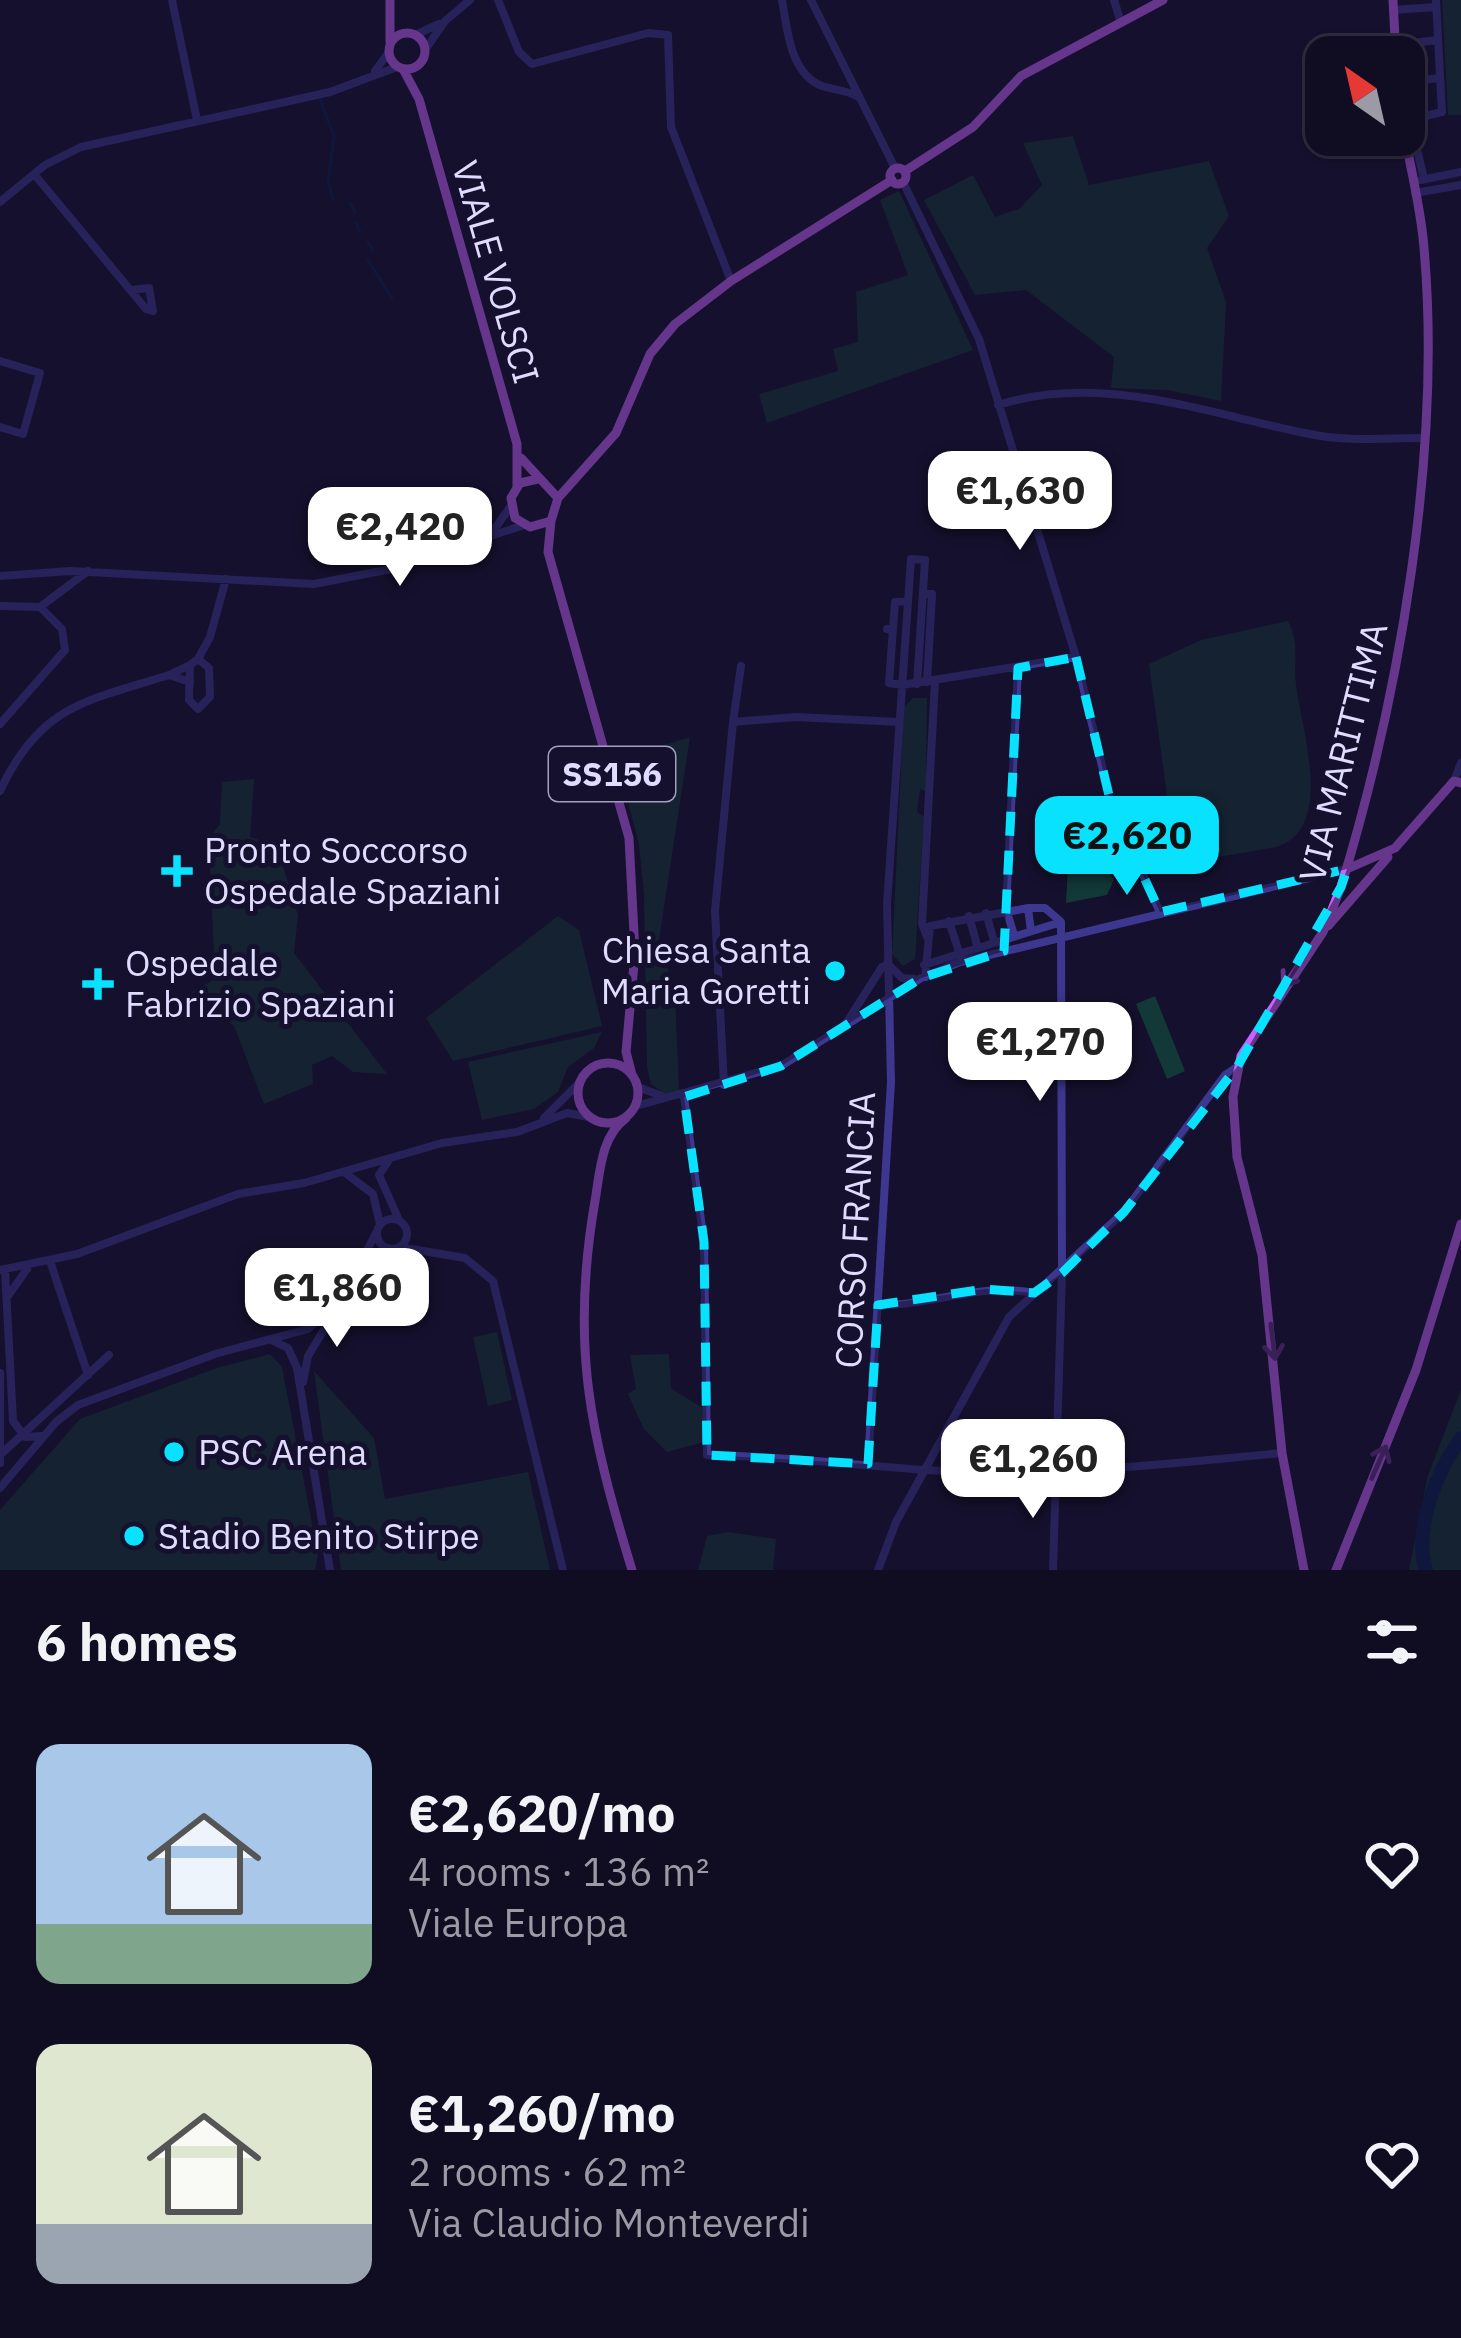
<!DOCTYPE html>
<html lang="en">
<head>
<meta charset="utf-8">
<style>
  :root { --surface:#100c22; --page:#19152a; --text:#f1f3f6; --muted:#9c9ba5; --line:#302c40; --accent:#08e2ff }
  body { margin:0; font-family:"IBM Plex Sans",sans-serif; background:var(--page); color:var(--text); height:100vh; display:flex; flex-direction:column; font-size:45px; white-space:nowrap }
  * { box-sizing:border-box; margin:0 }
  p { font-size:39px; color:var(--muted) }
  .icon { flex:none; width:66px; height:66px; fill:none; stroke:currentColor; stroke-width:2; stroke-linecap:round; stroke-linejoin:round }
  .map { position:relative; height:1570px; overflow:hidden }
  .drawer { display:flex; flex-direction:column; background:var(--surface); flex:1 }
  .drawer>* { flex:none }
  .needle { width:78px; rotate:326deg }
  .tools { position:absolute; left:1305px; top:36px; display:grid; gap:24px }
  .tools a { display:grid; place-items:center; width:120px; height:120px; border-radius:24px; background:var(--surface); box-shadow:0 3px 9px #0004,0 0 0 3px var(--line); font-size:60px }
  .price { position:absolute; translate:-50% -102px; padding:0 27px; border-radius:24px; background:#fff; color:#222; font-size:39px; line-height:78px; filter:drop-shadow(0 3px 6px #0008) }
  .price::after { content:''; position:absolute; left:50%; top:72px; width:36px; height:27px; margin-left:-18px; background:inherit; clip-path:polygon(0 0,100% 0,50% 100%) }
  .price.active { background:var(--accent); color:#111 }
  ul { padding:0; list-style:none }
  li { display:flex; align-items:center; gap:36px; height:300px; padding:0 36px }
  li span { display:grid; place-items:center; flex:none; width:336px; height:240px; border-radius:24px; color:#555 }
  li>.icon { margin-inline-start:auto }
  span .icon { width:144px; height:144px; fill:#fffc; stroke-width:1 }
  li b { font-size:51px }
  h2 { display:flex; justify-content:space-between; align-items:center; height:144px; padding:0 36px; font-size:51px }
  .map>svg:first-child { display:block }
  .green { fill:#123837 }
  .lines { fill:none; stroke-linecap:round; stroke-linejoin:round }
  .stream { stroke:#07204e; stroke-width:3 }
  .river { stroke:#07204e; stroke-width:14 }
  .minor { stroke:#3c388f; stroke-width:8 }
  .major { stroke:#c763ff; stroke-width:9 }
  .oneway { stroke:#65358c }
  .marked { fill:none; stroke:#08e2ff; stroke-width:9; stroke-dasharray:24 15; stroke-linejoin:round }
  .poi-dot { fill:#08e2ff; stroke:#15102d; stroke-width:4.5 }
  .labels { text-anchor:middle; stroke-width:10; stroke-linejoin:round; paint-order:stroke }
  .shield { fill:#15102d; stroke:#a39fc0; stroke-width:3 }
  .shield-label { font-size:33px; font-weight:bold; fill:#e0dcff }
  .street-label { font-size:36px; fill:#e0dcff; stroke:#15102d }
  .poi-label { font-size:36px; fill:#e0dcff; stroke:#15102d; text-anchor:start }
</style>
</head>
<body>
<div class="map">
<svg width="1461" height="1570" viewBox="0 0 1461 1570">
  <rect width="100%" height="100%" fill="#15102d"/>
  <!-- green -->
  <path class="green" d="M1442,0H1461V115H1448Z
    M1073,136L1089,185L1209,161L1229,216L1207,248L1226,302L1221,401L1167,390L1111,388L1114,357L1026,290L975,295L924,200L973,175L995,217L1019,209L1042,185L1023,143Z
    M899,191L973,350L767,423L759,394L838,371L833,349L858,342L856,292L908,275L880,200Z
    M1288,621C1300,644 1293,659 1296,684C1301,728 1336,829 1276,847L1190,862L1167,795L1149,664L1201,640Z
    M913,698H927L926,791L920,789L917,812L924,817L915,959L903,966L892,954L904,707Z
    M690,737L659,940L675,993L679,1091L665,1094L651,1084L647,1067L644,894L639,844L617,760Z
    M254,779L250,837L277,846L298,915L294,953L387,1074L353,1072L332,1056L312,1065L313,1084L264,1104L234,1026L192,992L215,979L209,838L220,824L222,782Z
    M1069,844L1096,849L1114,880L1107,895L1066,903Z
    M558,916L579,930L602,1026L453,1061L426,1018Z
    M1155,996L1185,1071L1167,1079L1136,1004Z
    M602,1032L594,1048L568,1067L558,1092L534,1109L482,1120L468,1062Z
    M497,1332L512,1400L488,1406L473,1337Z
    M270,1354L282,1367L318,1555L315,1570H0V1510L80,1419L217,1368Z
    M669,1354L671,1388L704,1409V1442L667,1452L644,1429L628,1394L636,1389L630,1355Z
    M314,1371L374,1438L385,1499L528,1472L550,1570H341Z
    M1461,1390V1570H1409L1428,1475Z
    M728,1532L776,1539L773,1570H698L707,1536Z"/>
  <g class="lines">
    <!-- stream -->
    <path class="stream" d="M320,99L334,136L328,182L333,199
      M350,203L355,212
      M356,223L360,232
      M368,242L373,251
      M368,260L392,298"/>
    <!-- river -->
    <path class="river" d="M1426,1570C1413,1529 1437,1471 1461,1438"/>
    <!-- minor -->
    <path class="minor" d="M172,0L197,120
      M498,0L519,52L532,64L648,33L668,35L671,127L731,281
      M782,0C787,28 790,74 822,86C834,90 847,90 859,97
      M811,0L895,168
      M1114,0L1121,23
      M1393,10L1436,7
      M415,35L439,24
      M1395,45L1438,40
      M425,50L445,21L470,0
      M375,71L389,52
      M1404,82L1440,78
      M1410,120L1424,179
      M1404,121L1442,112L1436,0
      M34,174L146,309L153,311L149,288L131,290
      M1421,180L1461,172
      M903,182L979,339L1076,657L1112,808L1160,912
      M1415,193L1461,185
      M0,202L45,165L81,147L330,92L397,67
      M0,361L40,373L23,434L0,427
      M998,405C1103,372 1207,414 1310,434C1346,442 1385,438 1422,438
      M494,530L510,507
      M0,576L70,571L314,584L391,569L524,525
      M923,594H932L927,682
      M0,606L40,607L88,571
      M887,629H893L889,683L902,685L1076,657
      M893,629L895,602L908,601
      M198,659L209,668L210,697L198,709L189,700L190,665Z
      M198,659L210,637L226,579
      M190,665L169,675L190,682
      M733,722L741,666
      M0,724L65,650L62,629L40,607
      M1454,781L1461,763
      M0,791C40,705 86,701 169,675
      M1028,908H1045L1060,921
      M986,913L994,941
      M969,916L977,945
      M949,921L959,952
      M1014,935L1006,909L1018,668
      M928,939L922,924L935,681
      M887,963L902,978L914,979
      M924,965L1061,922L1062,1273L1053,1570
      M925,977L930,926L1028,908L1031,931
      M845,1025L882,967
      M724,1085L715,911L733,722L796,717L899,722
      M638,1087L662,1096
      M684,1097L704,1242L707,1455C781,1456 853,1465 926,1470C1045,1478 1164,1464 1282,1453
      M636,1106L781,1066L921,978L960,962L1347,869
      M544,1118L581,1081
      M389,1160L379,1175L399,1220
      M344,1172L373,1194L380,1224
      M377 1234a15 15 0 1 1 30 0a15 15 0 1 1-30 0Z
      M399,1247L465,1258L493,1281L563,1570
      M50,1261L88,1375
      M364,1267L388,1248
      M0,1270L77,1254L238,1194L304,1183L442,1143L517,1132L567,1113L589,1117
      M5,1270L13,1421L25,1437L42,1436
      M8,1296L27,1269
      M343,1297L377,1231
      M878,1305C931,1306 981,1282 1033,1293
      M271,1340L288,1348L297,1368L330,1570
      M0,1373V1463
      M303,1382L308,1356L333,1315
      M0,1455L109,1355
      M868,1464L891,1082L887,904L911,559L925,560L917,684
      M0,1488L56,1422L78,1405L215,1354L308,1329L343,1297
      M878,1570L896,1522L1009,1317L1124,1212L1225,1075L1237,1067"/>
    <!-- major -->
    <path class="major" d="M390,0V42
      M1393,0L1396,57
      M389 51a18 18 0 1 1 36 0a18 18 0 1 1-36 0Z
      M403,69L419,99L517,444V487
      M890 176a8 8 0 1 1 16 0a8 8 0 1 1-16 0Z
      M905,171L973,127L1021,76L1163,0
      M521,458L558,498L551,521L530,527L515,518L511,498L520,483L538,479
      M558,498L616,433L650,354L675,324L731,281L892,180
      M551,521L548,552L629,838L635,953L626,1052L632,1075
      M1347,869L1395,848L1454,781L1461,783
      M1328,926L1388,857
      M578 1093a30 30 0 1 1 60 0a30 30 0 1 1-60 0Z
      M626,1118C601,1136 600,1172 595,1201C570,1345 590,1432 632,1570
      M1304,1570L1282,1453L1262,1255L1237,1157L1233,1097L1241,1056L1323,932L1341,887C1400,694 1442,451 1424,248C1421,209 1411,170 1404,132
      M1336,1570L1416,1370L1461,1224"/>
  </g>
  <!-- one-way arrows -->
  <defs><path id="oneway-shaft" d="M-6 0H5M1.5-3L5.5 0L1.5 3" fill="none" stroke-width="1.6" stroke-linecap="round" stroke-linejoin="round" transform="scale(3)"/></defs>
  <g class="oneway">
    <use href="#oneway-shaft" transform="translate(1293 972) rotate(125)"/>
    <use href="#oneway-shaft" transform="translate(1273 1342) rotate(83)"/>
    <use href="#oneway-shaft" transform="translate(1379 1462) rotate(-66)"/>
  </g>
  <!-- marked area -->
  <path d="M0 0H1461V1570H0ZM1076,657L1112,808L1160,912L1347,869L1341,887L1237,1067L1124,1212L1062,1273L1034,1293L985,1289L878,1305L868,1464L707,1455L704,1242L684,1097L781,1066L921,978L1004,951L1018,668Z" fill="#15102d" fill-opacity=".55" fill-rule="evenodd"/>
  <path class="marked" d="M1076,657L1112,808L1160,912L1347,869L1341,887L1237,1067L1124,1212L1062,1273L1034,1293L985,1289L878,1305L868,1464L707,1455L704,1242L684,1097L781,1066L921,978L1004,951L1018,668Z"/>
  <!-- markers -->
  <g class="poi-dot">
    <path d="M171 853h12v12h12v12h-12v12h-12v-12h-12v-12h12z"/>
    <circle cx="835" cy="971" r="12"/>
    <path d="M92 966h12v12h12v12h-12v12h-12v-12h-12v-12h12z"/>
    <circle cx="174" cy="1452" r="12"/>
    <circle cx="134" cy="1536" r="12"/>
  </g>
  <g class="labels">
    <!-- shield labels -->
    <rect class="shield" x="549" y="747" width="126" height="54" rx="9"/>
    <g class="shield-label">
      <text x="612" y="786">SS156</text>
    </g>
    <!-- street labels -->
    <g class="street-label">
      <text transform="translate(496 272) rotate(74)" y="13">VIALE VOLSCI</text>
      <text transform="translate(1343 752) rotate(-76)" y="13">VIA MARITTIMA</text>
      <text transform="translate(855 1230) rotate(-87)" y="13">CORSO FRANCIA</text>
    </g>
    <!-- poi labels -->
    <g class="poi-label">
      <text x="204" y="863">Pronto Soccorso<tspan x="204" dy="41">Ospedale Spaziani</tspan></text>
      <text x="811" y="963" text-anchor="end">Chiesa Santa<tspan x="811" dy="41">Maria Goretti</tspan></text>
      <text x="125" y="976">Ospedale<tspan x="125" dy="41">Fabrizio Spaziani</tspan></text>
      <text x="198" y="1465">PSC Arena</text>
      <text x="158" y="1549">Stadio Benito Stirpe</text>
    </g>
  </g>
</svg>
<div class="tools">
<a><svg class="needle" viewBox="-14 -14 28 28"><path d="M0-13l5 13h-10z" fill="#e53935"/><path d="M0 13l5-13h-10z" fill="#9c9ba5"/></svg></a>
</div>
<b class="price" style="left:1020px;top:553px">€1,630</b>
<b class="price" style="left:400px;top:589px">€2,420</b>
<b class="price active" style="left:1127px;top:898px">€2,620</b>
<b class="price" style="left:1040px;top:1104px">€1,270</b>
<b class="price" style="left:337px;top:1350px">€1,860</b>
<b class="price" style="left:1033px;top:1521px">€1,260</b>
</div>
<section class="drawer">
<h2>6 homes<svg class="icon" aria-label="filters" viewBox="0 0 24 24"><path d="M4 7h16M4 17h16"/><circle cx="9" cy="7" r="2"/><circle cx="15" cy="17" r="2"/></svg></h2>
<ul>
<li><span style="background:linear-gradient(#a9c7e8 75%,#7fa58c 0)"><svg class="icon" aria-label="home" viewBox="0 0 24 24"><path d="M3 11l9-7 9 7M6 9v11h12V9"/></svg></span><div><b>€2,620/mo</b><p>4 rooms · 136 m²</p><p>Viale Europa</p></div><svg class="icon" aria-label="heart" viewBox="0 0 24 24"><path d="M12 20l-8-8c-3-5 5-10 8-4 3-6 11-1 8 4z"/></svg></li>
<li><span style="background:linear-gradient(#dfe7d0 75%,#9aa5b1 0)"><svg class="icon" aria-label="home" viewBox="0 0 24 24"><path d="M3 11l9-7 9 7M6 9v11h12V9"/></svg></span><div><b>€1,260/mo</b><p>2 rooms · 62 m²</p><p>Via Claudio Monteverdi</p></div><svg class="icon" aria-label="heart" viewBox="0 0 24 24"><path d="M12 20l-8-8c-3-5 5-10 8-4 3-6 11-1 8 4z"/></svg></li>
</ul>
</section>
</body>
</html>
